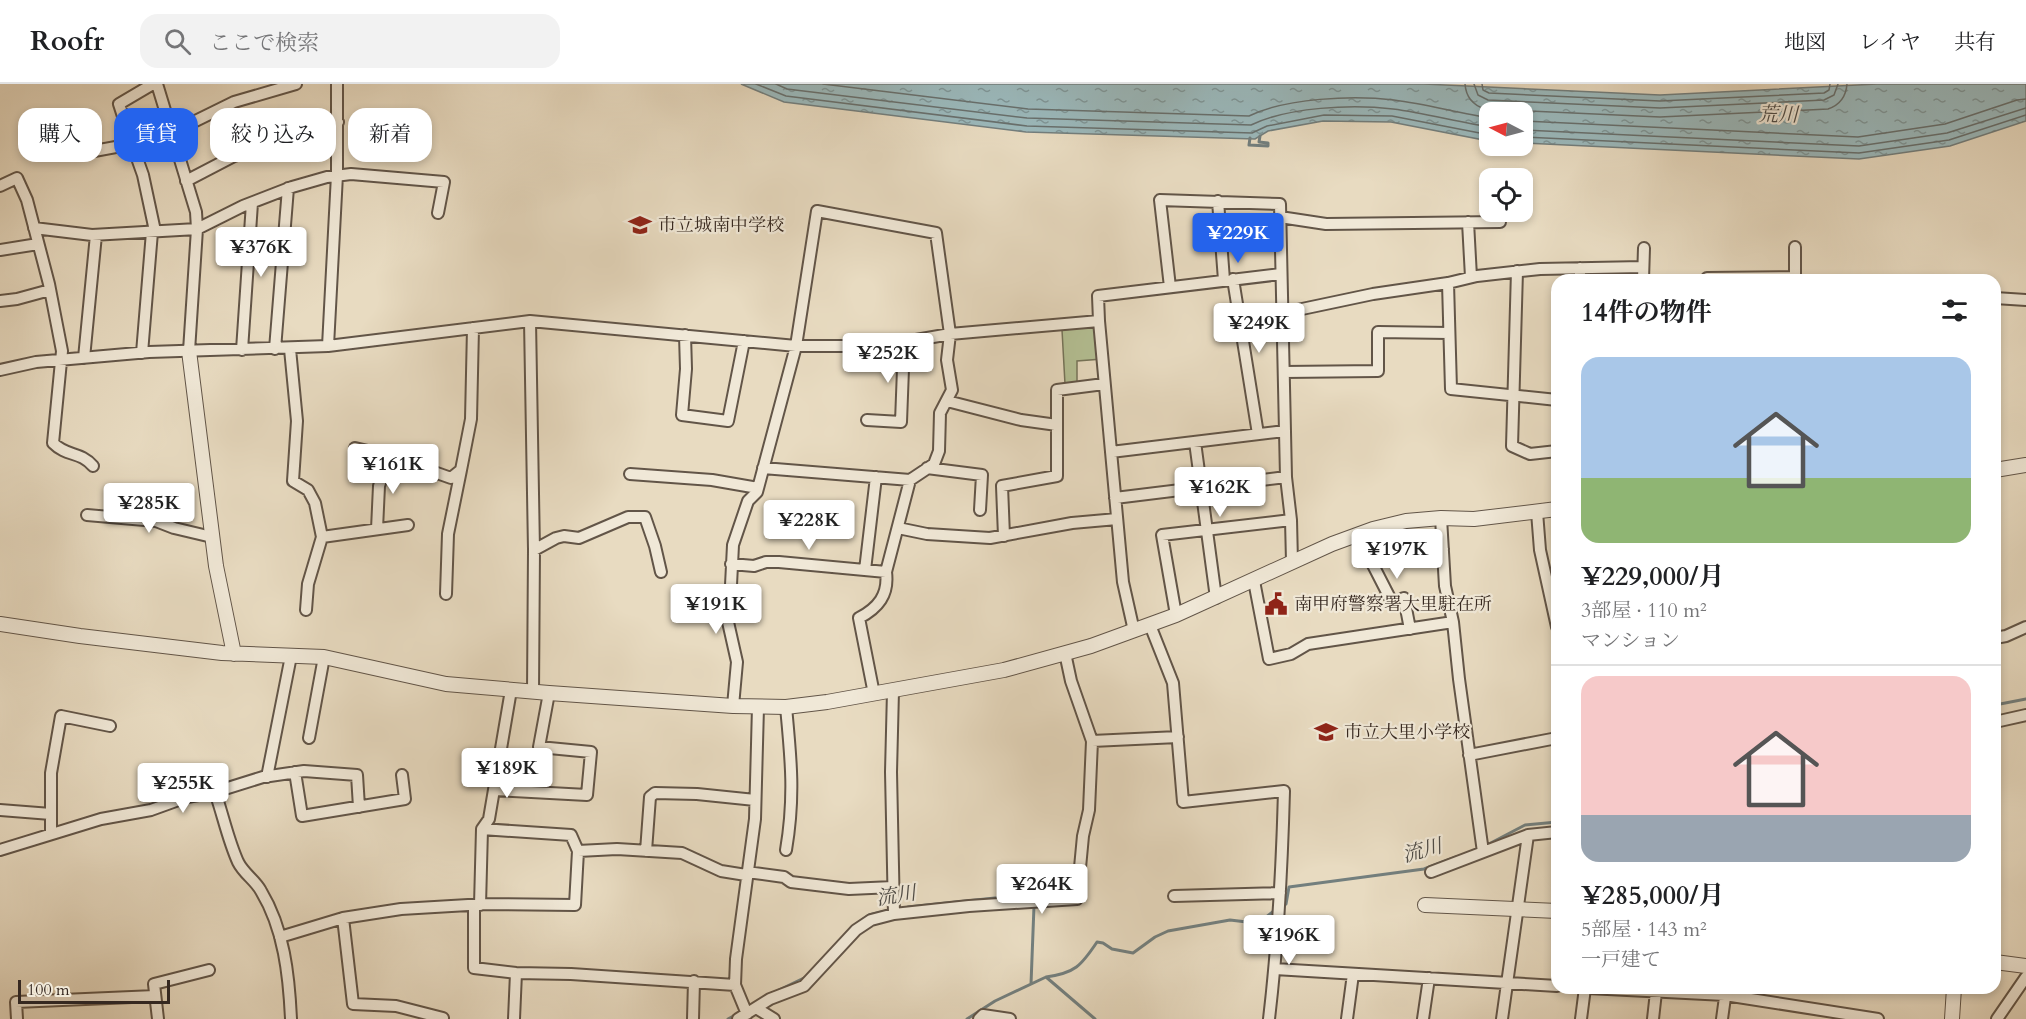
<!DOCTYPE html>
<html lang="ja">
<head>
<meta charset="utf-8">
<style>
  :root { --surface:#fff; --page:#f2f2f2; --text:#202124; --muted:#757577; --line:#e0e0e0; --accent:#2563eb }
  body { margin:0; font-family:Cardo,"Noto Serif JP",serif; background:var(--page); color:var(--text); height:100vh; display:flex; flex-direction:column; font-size:22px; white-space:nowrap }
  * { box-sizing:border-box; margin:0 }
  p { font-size:20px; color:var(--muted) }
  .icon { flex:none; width:33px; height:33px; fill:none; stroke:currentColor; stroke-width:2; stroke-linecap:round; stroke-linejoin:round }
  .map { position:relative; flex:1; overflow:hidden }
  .side { position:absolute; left:1551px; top:190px; width:450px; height:720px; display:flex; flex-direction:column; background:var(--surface); border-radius:18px; box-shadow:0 3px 9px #0003 }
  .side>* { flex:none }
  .top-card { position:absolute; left:18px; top:24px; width:570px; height:54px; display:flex; gap:12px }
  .needle { width:39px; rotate:276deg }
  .tools { position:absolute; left:1479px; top:18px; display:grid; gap:12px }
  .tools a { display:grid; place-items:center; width:54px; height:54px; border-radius:12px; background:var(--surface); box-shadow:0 3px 9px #0003; font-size:30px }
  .scale { position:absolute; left:18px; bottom:15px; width:152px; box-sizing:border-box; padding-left:6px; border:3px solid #362820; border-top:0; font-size:16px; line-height:21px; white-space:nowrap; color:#362820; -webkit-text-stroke:4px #f0e8d7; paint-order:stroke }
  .price { position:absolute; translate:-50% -51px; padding:0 14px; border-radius:6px; background:#fff; color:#222; font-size:20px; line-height:39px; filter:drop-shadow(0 2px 3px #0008) }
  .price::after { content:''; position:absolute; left:50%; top:36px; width:18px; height:14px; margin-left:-9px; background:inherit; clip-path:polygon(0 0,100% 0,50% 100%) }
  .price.active { background:var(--accent); color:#fff }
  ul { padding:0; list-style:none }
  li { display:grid; align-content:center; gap:12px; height:318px; padding:0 30px }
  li+li { border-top:2px solid var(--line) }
  li span { display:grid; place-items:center; height:186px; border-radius:18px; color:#555 }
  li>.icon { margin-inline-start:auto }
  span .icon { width:108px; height:108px; fill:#fffc; stroke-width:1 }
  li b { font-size:26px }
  h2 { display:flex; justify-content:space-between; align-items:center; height:72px; padding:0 30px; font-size:26px }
  .chip { padding:0 21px; border-radius:18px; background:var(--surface); box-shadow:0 3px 9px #0003; font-size:21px; line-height:54px }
  .chip.active { background:var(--accent); color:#fff }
  header { display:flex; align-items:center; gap:36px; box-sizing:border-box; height:84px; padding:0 30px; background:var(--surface); border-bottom:2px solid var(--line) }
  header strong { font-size:28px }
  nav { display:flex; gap:33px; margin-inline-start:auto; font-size:21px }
  .search { width:420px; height:54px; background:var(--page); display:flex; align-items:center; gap:15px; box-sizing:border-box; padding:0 21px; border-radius:18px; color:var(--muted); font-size:22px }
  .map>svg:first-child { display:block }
  .park { fill:#b4c094; stroke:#75745a; stroke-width:1.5 }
  .water { fill:url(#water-ripples); stroke:#737f7e; stroke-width:1.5 }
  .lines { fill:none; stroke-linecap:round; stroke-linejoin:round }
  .shore { stroke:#68706e; stroke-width:1.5 }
  .stream { stroke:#737f7e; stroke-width:3 }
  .minor-casing { stroke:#625548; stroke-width:14 }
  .tertiary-casing { stroke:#625548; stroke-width:16 }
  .minor { stroke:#f0e8d7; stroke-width:10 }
  .tertiary { stroke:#f0e8d7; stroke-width:14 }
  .labels { text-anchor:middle; stroke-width:4.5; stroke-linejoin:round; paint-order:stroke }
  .poi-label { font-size:18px; fill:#362820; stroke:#f0e8d7; text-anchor:start }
  .water-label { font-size:20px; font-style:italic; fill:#4f4c47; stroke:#f0e8d7 }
</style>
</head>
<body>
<header>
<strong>Roofr</strong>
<div class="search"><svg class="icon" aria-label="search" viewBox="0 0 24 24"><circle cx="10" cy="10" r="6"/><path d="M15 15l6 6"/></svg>ここで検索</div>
<nav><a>地図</a><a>レイヤ</a><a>共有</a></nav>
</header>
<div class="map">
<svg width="2026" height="935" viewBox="0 0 2026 935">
  <defs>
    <pattern id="water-ripples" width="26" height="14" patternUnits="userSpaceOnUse" patternTransform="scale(1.5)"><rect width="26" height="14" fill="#9bb9bc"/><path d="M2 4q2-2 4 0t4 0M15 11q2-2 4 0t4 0" fill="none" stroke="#7f9698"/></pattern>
  </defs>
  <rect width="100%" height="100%" fill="#e8dbc1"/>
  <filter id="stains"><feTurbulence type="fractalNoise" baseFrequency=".00333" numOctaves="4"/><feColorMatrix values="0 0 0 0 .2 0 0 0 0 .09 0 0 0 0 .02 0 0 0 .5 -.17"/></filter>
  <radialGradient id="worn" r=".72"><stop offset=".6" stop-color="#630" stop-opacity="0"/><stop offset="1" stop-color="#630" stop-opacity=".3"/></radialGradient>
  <!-- park -->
  <path class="park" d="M1099,242L1102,275L1077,277V298L1065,300L1062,246Z"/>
  <!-- water -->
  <path class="water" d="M741,0H1424L1660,11L1877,0H2026V37L1950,62L1859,75L1523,59L1522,28H1490L1489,57L1391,38L1323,37L1268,47L1255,55L1026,48L784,18Z"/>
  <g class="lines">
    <!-- shore -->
    <path class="shore" d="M756,0L786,12L1027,42L1252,49L1267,42L1324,31L1392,32L1490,51
      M776,0L787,5L1027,34L1251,41C1288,23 1352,20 1393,25C1425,29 1457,38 1490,43
      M823,0L1028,25L1249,32C1286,14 1353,11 1394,16C1426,20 1458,29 1490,34
      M1465,0C1466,13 1472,21 1485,25L1660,33L1828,25C1840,21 1846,13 1847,0
      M1474,0L1478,11L1488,16L1660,24L1824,16L1834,11L1838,0
      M1482,0L1483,6L1489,9L1660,17L1824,9L1829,6L1830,0
      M1522,37L1858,53L1945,40L2017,16L2026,15
      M1522,46L1859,62L1947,49L2026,24
      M1522,53L1859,69L1949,56L2026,31"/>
    <!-- stream -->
    <path class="stream" d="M1250,54L1249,61L1268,62V59L1259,58L1260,52
      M1995,621L2026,615
      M1485,762L1525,741L1557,738
      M1283,822L1286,820L1289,803L1424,785L1456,773
      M908,823L995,814L1033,813
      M851,844L869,831L890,826
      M1046,893C1075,889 1081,882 1097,858L1103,859L1112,865L1133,869L1155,853L1168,847L1230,836L1255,839L1265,834L1275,826
      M1031,900L1034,822
      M779,906L806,893
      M728,935L737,930
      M967,935L995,917L1046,893L1095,935"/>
    <!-- minor casing -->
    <g class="minor-casing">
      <path id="minor" d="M157,0L196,128L197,145L189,267
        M171,49L234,18L296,0
        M132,60L143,91L155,147
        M78,70L132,60L119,20L153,0
        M186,97L234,72L338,38
        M0,102L17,94L27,116L49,200L62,267L53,359C67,373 80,367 93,382
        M1218,117L1224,196
        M1280,133L1326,140L1500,138
        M1468,138L1471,193
        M34,144L92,151L197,145L243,122L292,103L327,93L351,90L444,98L438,129
        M1795,163V196
        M0,166L38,160
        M1517,187L1512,362L1530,370L1557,367
        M1233,195L1258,350
        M1580,196V184
        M1643,196L1644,164
        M1707,196V194L1795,193
        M1448,199L1451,305L1557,316
        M1170,203L1160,116L1280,120L1286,393L1291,436L1292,478
        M1995,214L2026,216
        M0,217L17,215L50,206
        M1283,229L1373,210L1448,199L1477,192L1540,185L1643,183
        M530,237L534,466L533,608
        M1099,237L1098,212L1281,190
        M685,251L686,285L682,331L728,337L744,257
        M328,262L337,91V0
        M275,265L288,104
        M290,265L297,337L293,397L308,406L315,419L322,453L308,500L306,526
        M242,266L252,119
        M142,269L152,148
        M84,274L96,151
        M0,286L36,278L149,268L328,262L530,237L796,262H882L950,250L1099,237L1123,498L1134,547
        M1284,288L1378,287V248L1449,249
        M947,317L1021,336L1057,341
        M867,336L901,338L904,258
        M1195,358L1216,514
        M355,364L389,372L451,394L461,386L471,335L473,244
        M1111,368L1285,347
        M927,384L982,391L980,426
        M630,390L712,396L758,404
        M1115,414L1286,393
        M1537,428L1540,466L1557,543
        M87,431L156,437L174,444L212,453
        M1441,434L1445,502L1453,538L1459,595L1483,768
        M898,444L927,450L990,454L1072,439L1117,435
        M377,445L379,402L389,372
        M1004,452L1002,402L1057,392V306L1104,300
        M322,453L408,441
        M534,466L556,454L564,452L579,454L628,433H645L655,462L661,488
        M731,480L754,482L766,478H779L886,488
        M865,486L876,393
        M1254,497L1269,575L1291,570L1308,560L1453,538
        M446,510L448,450L461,386
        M1176,531L1162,451L1291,436
        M1150,541L1173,599L1183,718L1284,707C1282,783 1278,859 1269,935
        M1410,545L1404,514L1393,520L1372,479L1443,465
        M1995,554L2006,552L2026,543
        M893,607L891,688L894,830
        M874,610L859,534C878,524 889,511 886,488L910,396
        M733,622L737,578L728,538V525L731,501L733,461L748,417L757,408L796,262L817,127L936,149L950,250L947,276L952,306L940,329L939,367L934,380L910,396L763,384
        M786,623C791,675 795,713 786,766
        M1995,638L2026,631
        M309,654L324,573
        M1092,657L1178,653
        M1469,671L1557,654
        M295,688L302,732L405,715L402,691
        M267,693L291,572
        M494,706L587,711L591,668L539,663L549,609
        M215,708C223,731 228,756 238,778C244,790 255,796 261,807C284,845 289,891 291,935
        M0,726L51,730
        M51,749V689L61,632L110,642
        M0,766L101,735L151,726L187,713L215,708L263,693L304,687L357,691L359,723
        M578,767L617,765L682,769L721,787L746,791
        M646,767L650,713L655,709L697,710L755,716
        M747,788L784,793L791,798L849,805L893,803
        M1431,788L1528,751L1557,748
        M1174,812L1280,809
        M480,821L482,745L489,735L511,606
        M474,822V884L516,889L571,890L735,901
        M343,834L353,920L396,922L443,934
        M280,853L343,834L401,825L485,820L575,821L578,767L571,751L482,745
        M1275,885L1557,902
        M1588,904L1725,911L1878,935
        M756,924L774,935
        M747,930L735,901L736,875L755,735L758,623
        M17,935L16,918L155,912
        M158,935L154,900L209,886
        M514,935L516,889
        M693,935L694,897
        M738,935L770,915L804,902L856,846L871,836L894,830L969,822L1077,815L1083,752L1089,726L1092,657L1071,597L1065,569
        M979,935L983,931L1010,935
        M1347,935L1353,890
        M1423,935L1429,894
        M1502,935L1528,751
        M1581,935L1585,904
        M1653,935L1656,908
        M1722,935L1726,906
        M1997,935L2026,893"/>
    </g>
    <!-- tertiary casing -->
    <g class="tertiary-casing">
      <path id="tertiary" d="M189,267L216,482L234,570
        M1995,386L2026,381
        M0,540L80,552L222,569L324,573L446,600L549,609L733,622L786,623L827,618L1004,586L1091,562L1176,531L1332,460L1373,445L1406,437L1441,434L1474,435L1557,425
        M1425,821L1557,827
        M1995,878L2026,882
        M1952,935L1954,904"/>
    </g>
    <!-- minor -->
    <use href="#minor" class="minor"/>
    <!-- tertiary -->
    <use href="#tertiary" class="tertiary"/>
  </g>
  <!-- icons -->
  <defs>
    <g id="school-bare" transform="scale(1.8)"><path d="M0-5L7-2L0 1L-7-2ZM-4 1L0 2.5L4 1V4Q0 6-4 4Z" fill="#8f2418" stroke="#f0e8d7" stroke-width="2.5" paint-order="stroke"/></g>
    <g id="civic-bare" transform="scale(1.8)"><path d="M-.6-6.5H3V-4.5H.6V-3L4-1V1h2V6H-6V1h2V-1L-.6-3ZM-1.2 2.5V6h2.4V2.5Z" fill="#8f2418" stroke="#f0e8d7" stroke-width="2.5" paint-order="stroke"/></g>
  </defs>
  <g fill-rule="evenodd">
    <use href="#school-bare" x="640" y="141"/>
    <use href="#civic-bare" x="1276" y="520"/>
    <use href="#school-bare" x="1326" y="648"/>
  </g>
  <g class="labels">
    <!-- poi labels -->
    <g class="poi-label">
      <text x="658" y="147">市立城南中学校</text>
      <text x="1294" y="526">南甲府警察署大里駐在所</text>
      <text x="1344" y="654">市立大里小学校</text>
    </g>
    <!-- water labels -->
    <g class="water-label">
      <text transform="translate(1778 30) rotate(1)" y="7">荒川</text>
      <text transform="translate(1422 766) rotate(-15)" y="7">流川</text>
      <text transform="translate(896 811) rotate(-9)" y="7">流川</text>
    </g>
  </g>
  <rect width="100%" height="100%" filter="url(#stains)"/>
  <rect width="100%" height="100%" fill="url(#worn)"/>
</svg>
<div class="tools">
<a><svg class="needle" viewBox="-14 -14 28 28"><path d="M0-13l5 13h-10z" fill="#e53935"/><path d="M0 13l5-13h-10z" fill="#757577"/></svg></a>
<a><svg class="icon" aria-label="locate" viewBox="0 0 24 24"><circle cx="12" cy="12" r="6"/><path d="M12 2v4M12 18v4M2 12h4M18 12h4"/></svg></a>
</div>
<div class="scale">100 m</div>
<b class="price active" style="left:1238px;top:180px">¥229K</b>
<b class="price" style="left:261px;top:194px">¥376K</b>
<b class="price" style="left:1259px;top:270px">¥249K</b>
<b class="price" style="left:888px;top:300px">¥252K</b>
<b class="price" style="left:393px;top:411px">¥161K</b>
<b class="price" style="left:1220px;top:434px">¥162K</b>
<b class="price" style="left:149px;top:450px">¥285K</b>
<b class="price" style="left:809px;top:467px">¥228K</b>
<b class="price" style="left:1397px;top:496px">¥197K</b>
<b class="price" style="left:716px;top:551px">¥191K</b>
<b class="price" style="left:507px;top:715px">¥189K</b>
<b class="price" style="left:183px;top:730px">¥255K</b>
<b class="price" style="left:1042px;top:831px">¥264K</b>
<b class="price" style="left:1289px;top:882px">¥196K</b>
<div class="top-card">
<a class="chip">購入</a>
<a class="chip active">賃貸</a>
<a class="chip">絞り込み</a>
<a class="chip">新着</a>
</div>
<section class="side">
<h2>14件の物件<svg class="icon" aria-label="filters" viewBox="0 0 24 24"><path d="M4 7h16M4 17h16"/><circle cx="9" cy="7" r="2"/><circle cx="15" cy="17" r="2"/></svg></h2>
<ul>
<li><span style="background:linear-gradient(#a9c7e8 65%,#8fb573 0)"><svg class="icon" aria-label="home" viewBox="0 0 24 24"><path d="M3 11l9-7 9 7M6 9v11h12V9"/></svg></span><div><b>¥229,000/月</b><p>3部屋 · 110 m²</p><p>マンション</p></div></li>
<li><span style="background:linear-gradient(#f6c9c9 75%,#9aa5b1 0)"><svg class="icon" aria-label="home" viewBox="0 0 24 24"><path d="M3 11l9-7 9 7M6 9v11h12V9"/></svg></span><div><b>¥285,000/月</b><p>5部屋 · 143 m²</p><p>一戸建て</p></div></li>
</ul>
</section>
</div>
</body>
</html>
